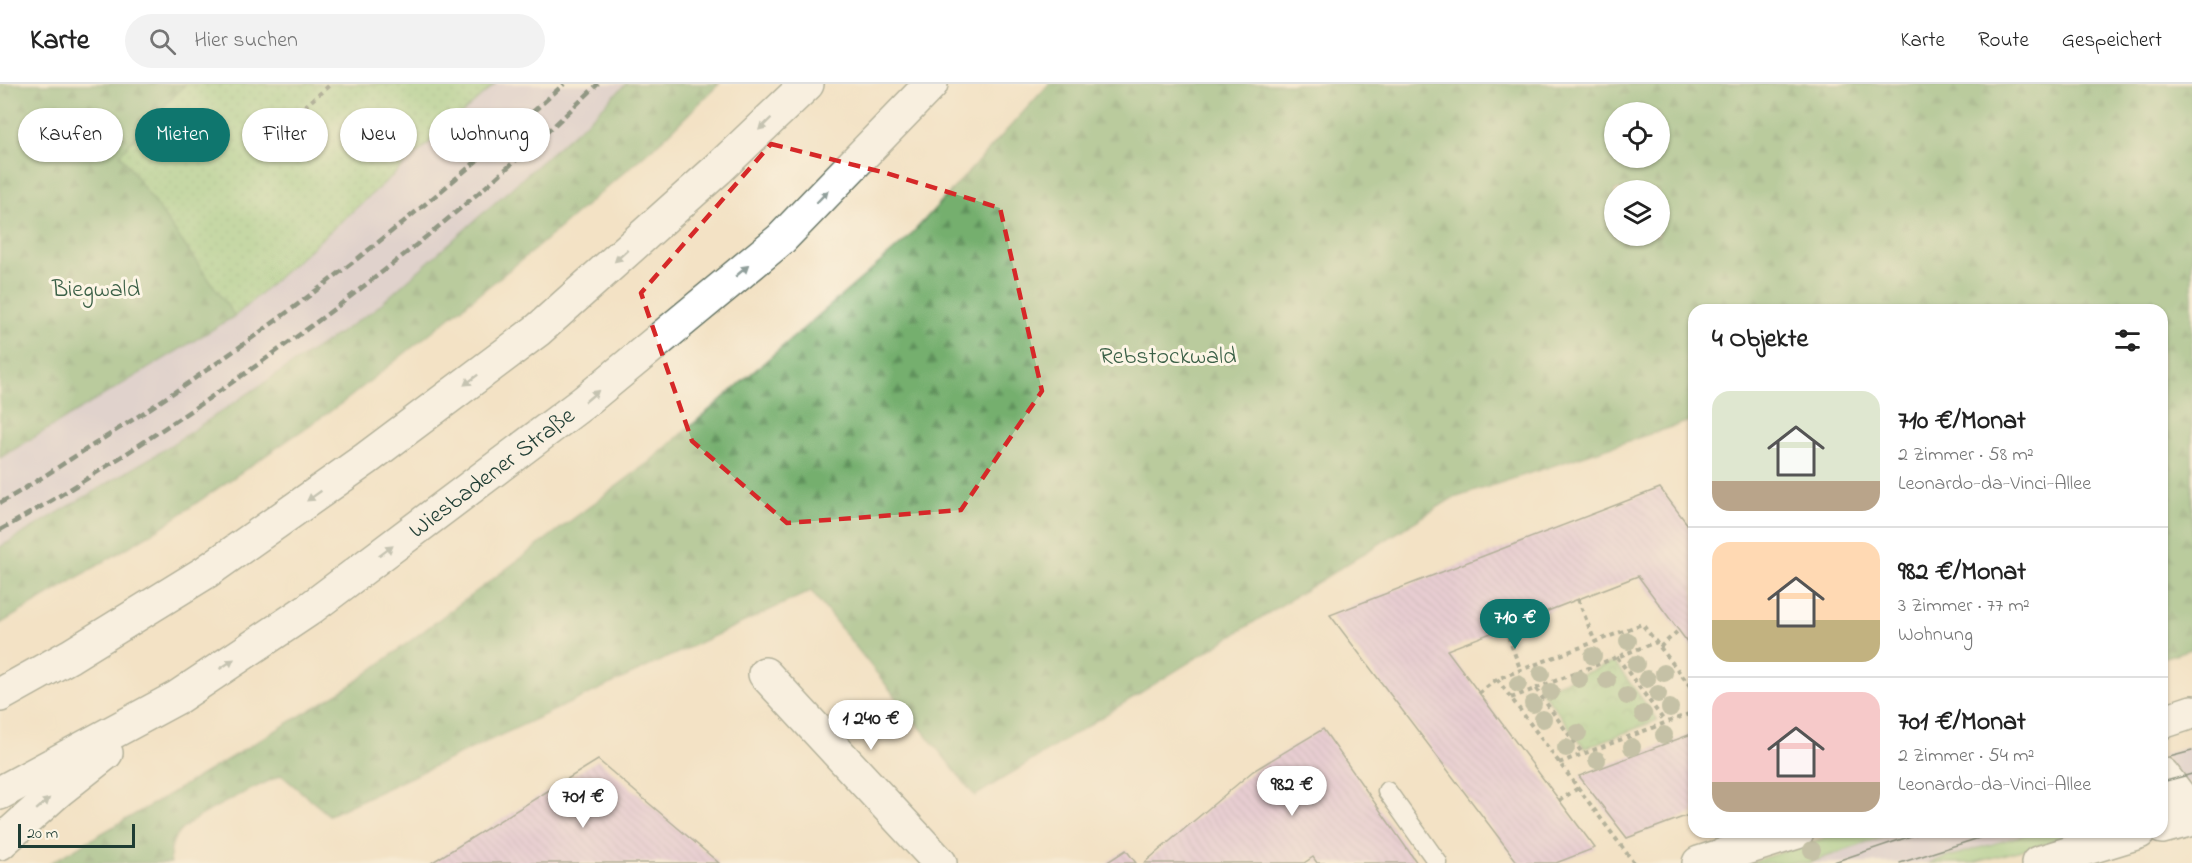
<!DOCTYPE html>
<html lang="de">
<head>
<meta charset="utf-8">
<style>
  :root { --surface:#fff; --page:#f2f2f2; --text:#222; --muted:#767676; --line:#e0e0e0; --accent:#0f766e }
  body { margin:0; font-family:"Indie Flower",sans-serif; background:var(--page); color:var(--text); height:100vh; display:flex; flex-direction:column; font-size:22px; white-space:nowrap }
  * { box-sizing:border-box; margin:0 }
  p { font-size:20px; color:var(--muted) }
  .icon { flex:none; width:33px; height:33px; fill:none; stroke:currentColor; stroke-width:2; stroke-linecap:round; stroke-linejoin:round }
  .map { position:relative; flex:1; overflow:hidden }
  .sheet { position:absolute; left:1688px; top:220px; width:480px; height:534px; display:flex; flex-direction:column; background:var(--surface); border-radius:18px; box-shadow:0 2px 4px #0004 }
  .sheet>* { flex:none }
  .guide { position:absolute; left:18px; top:24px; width:570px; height:54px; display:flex; gap:12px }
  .controls { position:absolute; left:1604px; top:18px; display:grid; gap:12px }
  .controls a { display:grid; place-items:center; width:66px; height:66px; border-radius:50%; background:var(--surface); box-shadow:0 2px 4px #0004; font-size:30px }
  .scale { position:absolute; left:18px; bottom:15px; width:117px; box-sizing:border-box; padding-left:6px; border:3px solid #1f3d34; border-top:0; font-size:16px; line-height:21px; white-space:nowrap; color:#1f3d34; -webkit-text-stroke:4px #fcf5e5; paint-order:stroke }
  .price { position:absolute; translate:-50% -51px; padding:0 14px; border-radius:21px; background:#fff; color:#222; font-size:20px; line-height:39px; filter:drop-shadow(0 2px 3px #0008) }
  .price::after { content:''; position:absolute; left:50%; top:36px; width:18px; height:14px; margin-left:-9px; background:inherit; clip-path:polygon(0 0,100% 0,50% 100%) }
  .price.active { background:var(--accent); color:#fff }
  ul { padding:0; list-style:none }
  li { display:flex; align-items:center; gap:18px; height:150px; padding:0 24px }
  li+li { border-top:2px solid var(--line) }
  li span { display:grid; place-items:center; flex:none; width:168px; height:120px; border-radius:18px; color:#555 }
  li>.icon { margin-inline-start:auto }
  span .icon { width:72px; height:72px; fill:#fffc; stroke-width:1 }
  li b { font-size:26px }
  h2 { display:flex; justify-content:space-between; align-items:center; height:72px; padding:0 24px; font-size:26px }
  .pill { padding:0 21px; border-radius:27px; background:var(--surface); box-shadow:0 2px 4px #0004; font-size:21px; line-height:54px }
  .pill.active { background:var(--accent); color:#fff }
  header { display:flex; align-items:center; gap:36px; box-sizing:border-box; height:84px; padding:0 30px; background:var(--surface); border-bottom:2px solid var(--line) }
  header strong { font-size:28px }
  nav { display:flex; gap:33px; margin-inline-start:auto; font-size:21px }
  .search { width:420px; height:54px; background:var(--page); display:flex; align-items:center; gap:15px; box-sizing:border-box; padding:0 21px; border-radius:33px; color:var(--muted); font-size:22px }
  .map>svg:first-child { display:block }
  .industrial { fill:#cbbfd5 }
  .grass { fill:#90cb7f; stroke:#58845a; stroke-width:1.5 }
  .forest { fill:url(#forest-firs); stroke:#4a7651; stroke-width:1.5; fill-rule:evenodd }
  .park { fill:url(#park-crowns); stroke:#58845a; stroke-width:1.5 }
  .garden { fill:url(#garden-dots); stroke:#58845a; stroke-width:1.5 }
  .building { fill:url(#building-back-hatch) }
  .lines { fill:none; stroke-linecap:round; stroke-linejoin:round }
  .service-casing { stroke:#697767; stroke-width:21 }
  .minor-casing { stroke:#697767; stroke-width:36 }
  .motorway-casing { stroke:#697767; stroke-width:36 }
  .path { stroke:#697767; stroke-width:4; stroke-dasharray:4.5 4.5; stroke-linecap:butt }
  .service { stroke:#fff; stroke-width:18 }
  .minor { stroke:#fff; stroke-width:33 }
  .motorway { stroke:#fff; stroke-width:33 }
  .tram { stroke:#1f3d34; stroke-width:1.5 }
  .rail { stroke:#1f3d34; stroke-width:4.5; stroke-dasharray:9 4.5; stroke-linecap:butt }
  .tree { fill:#8e9a80 }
  .oneway { fill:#8f9e9a }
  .marked { fill:none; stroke:#d62828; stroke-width:4.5; stroke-dasharray:12 8; stroke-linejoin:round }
  .labels { text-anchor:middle; stroke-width:6; stroke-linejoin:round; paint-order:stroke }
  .park-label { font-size:24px; fill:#3b6047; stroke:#fcf5e5 }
  .street-label { font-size:24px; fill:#1f3d34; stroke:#fcf5e5 }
</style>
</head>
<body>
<header>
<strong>Karte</strong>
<div class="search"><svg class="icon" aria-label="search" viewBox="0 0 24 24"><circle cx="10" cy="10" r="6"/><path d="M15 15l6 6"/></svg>Hier suchen</div>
<nav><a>Karte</a><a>Route</a><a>Gespeichert</a></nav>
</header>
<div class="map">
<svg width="2192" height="779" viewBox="0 0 2192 779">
  <defs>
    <pattern id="forest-firs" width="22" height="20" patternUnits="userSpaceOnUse" patternTransform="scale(1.5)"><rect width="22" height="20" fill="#74af6e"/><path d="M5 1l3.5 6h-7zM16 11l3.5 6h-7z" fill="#5f905b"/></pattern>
    <pattern id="park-crowns" width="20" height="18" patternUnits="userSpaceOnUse" patternTransform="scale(1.5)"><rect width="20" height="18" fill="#90cb7f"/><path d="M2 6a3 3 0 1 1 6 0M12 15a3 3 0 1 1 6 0" fill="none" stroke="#75a669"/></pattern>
    <pattern id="garden-dots" width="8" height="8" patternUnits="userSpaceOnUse" patternTransform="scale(1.5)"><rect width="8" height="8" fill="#90cb7f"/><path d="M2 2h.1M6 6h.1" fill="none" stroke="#75a669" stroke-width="1.8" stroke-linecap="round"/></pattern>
    <pattern id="building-back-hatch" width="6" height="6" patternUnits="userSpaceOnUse" patternTransform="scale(1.5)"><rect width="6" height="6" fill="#dab3e1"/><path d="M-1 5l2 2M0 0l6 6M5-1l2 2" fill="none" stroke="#b093b7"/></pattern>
  </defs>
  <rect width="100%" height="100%" fill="#fcf5e5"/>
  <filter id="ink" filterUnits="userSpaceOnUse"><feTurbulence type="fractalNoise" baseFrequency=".0167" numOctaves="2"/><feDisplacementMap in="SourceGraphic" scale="12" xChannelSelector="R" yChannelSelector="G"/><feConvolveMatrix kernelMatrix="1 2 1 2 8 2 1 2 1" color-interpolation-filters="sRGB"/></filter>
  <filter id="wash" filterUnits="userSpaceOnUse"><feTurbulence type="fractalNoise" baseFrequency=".008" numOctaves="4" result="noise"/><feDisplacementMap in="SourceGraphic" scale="24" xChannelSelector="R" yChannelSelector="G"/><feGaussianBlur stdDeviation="1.35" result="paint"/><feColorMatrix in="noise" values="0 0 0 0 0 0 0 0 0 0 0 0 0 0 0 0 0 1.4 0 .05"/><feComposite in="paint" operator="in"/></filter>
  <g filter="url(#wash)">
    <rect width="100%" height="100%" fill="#f3e2c5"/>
    <!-- industrial -->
    <path class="industrial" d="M495,0H626L595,30L374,226L157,370L0,463V374L235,232Z
      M2192,662V698L2183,700L2162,670Z
      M1896,749H2030L1928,779H1808Z"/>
    <!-- grass -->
    <path class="grass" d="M1840,749H1896L1808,779H1748Z
      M2030,749H2086L1973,779H1928Z"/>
    <!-- forest -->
    <path class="forest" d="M0,0H185L120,70L235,232L0,374Z
      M626,0H719L665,53L534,166L345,317L160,444L0,540V463L157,370L374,226L595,30Z
      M1049,0H2192V565L2162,574V226H1694L1693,336L1451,415L975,712L811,507L329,731L281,691C256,704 191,731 176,752C171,759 169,772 171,779H50L163,714L350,602L649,378L906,156ZM1659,28V74H1614V28ZM1659,106V152H1614V106Z"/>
    <!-- park -->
    <path class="park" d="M1614,578L1658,636L1585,664L1541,606Z"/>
    <!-- garden -->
    <path class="garden" d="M185,0H495L235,232L120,70Z"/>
    <g id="blocks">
      <!-- building -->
      <path class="building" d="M1660,404L1694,449V567L1638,492L1447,566L1595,764L1556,779H1518L1330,531Z
        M1323,645L1417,779H1317L1313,773L1304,779H1144L1253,687Z
        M1694,649V729L1627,754L1579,692Z
        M598,676L719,779H431Z
        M1126,766L1136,779H1106Z"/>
    </g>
  </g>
  <g filter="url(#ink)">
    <use href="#blocks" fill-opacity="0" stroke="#697767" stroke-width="1.5"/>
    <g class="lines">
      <!-- service casing -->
      <g class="service-casing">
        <path id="service" d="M1387,707L1438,779"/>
      </g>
      <!-- minor casing -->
      <g class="minor-casing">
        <path id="minor" d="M765,590L940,779
          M2162,638L2192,628
          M2162,690L2192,729
          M2162,743L2192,735
          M1699,779L1797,748
          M2038,779L2139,748"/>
      </g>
      <!-- motorway casing -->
      <g class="motorway-casing">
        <g id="motorway">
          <path d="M0,611L70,572L206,488L366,375L538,246L718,85L807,0"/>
          <path id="s1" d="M0,709L178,613L308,526L584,318L781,155L931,0"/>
          <path d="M0,759L59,706L106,669"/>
        </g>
      </g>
      <!-- path -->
      <path class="path" d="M284,40L331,0
        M1578,515L1595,558
        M1505,544L1521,587
        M1660,563L1678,547
        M1617,573L1665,638
        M1536,605L1583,670
        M1479,609L1497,595
        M1511,614L1656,558
        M1559,679L1694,628
        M1559,717L1578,704
        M1634,779L1497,595L1642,540L1694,607"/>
      <!-- service -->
      <use href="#service" class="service"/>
      <!-- minor -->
      <use href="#minor" class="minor"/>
      <!-- motorway -->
      <use href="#motorway" class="motorway"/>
      <!-- tram -->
      <path class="tram" d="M2162,675L2192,667
        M2162,698L2192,690
        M1831,779L1923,748
        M1900,779L1998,748"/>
      <!-- rail -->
      <path class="rail" d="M0,419C32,401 62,380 93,361C261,256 417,133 564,0
        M0,446C62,412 122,373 181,333C329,235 470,124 598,0"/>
    </g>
    <!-- trees -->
    <g class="tree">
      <circle cx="1628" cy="557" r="9"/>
      <circle cx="1593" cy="572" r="9"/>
      <circle cx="1636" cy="580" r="9"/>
      <circle cx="1664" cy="589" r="9"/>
      <circle cx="1541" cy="590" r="9"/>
      <circle cx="1579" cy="595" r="9"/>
      <circle cx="1647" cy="595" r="9"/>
      <circle cx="1607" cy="596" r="9"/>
      <circle cx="1518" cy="600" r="9"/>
      <circle cx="1551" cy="608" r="9"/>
      <circle cx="1658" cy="610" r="9"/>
      <circle cx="1627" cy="612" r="9"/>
      <circle cx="1533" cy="620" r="9"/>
      <circle cx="1670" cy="624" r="9"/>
      <circle cx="1643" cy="630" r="9"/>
      <circle cx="1543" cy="635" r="9"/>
      <circle cx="1578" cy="649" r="9"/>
      <circle cx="1664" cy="651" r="9"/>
      <circle cx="1632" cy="663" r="9"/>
      <circle cx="1566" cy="664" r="9"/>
      <circle cx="1597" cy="676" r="9"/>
      <circle cx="1812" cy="766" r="9"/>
    </g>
    <!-- one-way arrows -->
    <defs><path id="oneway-solid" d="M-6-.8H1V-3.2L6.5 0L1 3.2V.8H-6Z" transform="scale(1.5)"/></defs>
    <g class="oneway">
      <use href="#oneway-solid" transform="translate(765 40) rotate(136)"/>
      <use href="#oneway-solid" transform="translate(822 113) rotate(-46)"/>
      <use href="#oneway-solid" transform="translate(621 172) rotate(138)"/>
      <use href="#oneway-solid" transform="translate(742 187) rotate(-40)"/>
      <use href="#oneway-solid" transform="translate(471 296) rotate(143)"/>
      <use href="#oneway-solid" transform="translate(592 312) rotate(-40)"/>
      <use href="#oneway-solid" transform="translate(314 412) rotate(145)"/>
      <use href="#oneway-solid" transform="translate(386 467) rotate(-37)"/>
      <use href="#oneway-solid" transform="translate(227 580) rotate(-34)"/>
      <use href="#oneway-solid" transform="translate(43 720) rotate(-41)"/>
    </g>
  </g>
  <!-- marked area -->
  <path d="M0 0H2192V779H0ZM771,60L886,89L1000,124L1042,307L961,426L787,439L692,357L641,209Z" fill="#f3e2c5" fill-opacity=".55" fill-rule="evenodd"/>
  <path class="marked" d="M771,60L886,89L1000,124L1042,307L961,426L787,439L692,357L641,209Z"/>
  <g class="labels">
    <!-- park labels -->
    <g class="park-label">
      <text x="96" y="212">Biegwald</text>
      <text x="1168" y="279">Rebstockwald</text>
    </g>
    <!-- street labels -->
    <g class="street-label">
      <text dy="8" stroke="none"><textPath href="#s1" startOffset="588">Wiesbadener Straße</textPath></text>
    </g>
  </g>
</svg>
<div class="controls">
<a><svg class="icon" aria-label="locate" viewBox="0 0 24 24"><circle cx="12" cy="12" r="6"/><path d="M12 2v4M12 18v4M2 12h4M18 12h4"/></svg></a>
<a><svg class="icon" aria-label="layers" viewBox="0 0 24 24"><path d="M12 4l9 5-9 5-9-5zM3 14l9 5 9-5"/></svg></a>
</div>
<div class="scale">20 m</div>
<b class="price active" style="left:1515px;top:566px">710 €</b>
<b class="price" style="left:871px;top:667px">1 240 €</b>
<b class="price" style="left:1292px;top:733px">982 €</b>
<b class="price" style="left:583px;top:745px">701 €</b>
<div class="guide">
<a class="pill">Kaufen</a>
<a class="pill active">Mieten</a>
<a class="pill">Filter</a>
<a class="pill">Neu</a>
<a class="pill">Wohnung</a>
</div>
<section class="sheet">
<h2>4 Objekte<svg class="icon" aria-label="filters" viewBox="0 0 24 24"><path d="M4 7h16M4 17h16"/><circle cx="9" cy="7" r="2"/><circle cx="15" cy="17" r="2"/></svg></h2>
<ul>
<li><span style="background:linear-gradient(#dfe7d0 75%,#b9a48a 0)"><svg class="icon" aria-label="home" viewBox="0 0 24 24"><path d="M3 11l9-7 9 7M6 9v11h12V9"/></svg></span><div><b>710 €/Monat</b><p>2 Zimmer · 58 m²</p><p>Leonardo-da-Vinci-Allee</p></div></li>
<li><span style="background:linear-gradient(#ffd9b3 65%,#c2b280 0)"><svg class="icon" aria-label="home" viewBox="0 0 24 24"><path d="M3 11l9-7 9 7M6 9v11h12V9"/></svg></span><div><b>982 €/Monat</b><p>3 Zimmer · 77 m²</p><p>Wohnung</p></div></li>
<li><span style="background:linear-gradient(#f6c9c9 75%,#b9a48a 0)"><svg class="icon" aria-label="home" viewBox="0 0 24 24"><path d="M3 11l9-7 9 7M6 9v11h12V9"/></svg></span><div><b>701 €/Monat</b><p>2 Zimmer · 54 m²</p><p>Leonardo-da-Vinci-Allee</p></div></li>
</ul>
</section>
</div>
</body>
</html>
